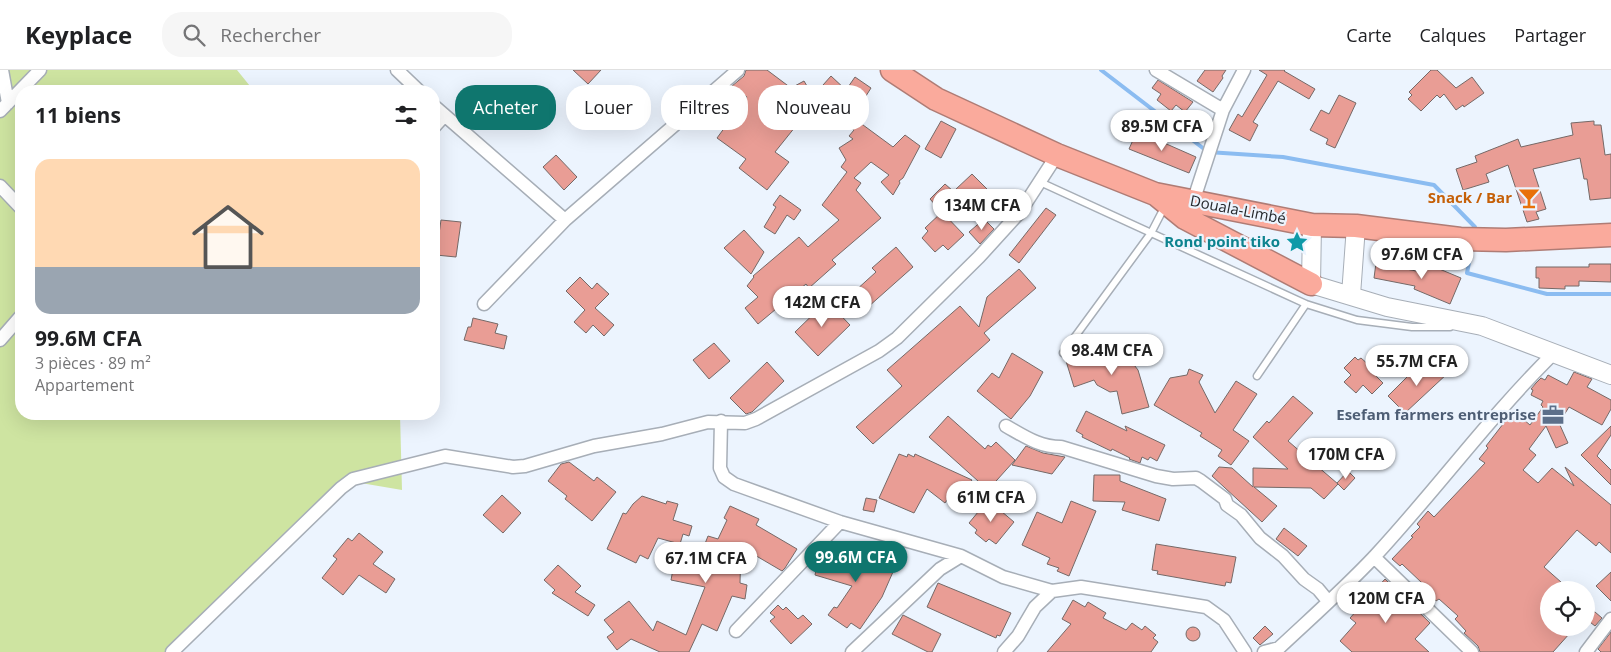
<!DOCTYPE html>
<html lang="fr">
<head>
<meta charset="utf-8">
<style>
  :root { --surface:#fff; --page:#f6f6f6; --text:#202124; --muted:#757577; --line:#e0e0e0; --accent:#0f766e }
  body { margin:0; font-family:"Open Sans",sans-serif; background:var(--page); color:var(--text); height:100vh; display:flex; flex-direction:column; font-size:19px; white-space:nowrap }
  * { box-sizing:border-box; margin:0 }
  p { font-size:16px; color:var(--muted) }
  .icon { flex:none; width:28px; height:28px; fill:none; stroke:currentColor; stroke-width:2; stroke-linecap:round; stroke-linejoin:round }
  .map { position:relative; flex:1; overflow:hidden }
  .side { position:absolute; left:15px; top:15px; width:425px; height:335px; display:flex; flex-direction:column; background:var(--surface); border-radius:20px; box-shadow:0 5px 20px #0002 }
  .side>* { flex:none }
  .banner { position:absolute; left:455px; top:15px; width:475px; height:45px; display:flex; gap:10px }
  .fabs { position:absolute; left:1540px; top:511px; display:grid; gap:10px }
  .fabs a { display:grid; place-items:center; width:55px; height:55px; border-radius:50%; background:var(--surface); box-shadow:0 5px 20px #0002; font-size:25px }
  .price { position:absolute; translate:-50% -42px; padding:0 11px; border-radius:18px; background:#fff; color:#222; font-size:16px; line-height:32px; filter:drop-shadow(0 1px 2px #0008) }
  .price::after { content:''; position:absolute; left:50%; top:30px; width:15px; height:11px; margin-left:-8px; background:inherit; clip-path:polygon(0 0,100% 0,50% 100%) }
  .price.current { background:var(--accent); color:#fff }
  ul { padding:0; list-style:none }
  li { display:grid; align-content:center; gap:10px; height:265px; padding:0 20px }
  li span { display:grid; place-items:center; height:155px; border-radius:15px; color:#555 }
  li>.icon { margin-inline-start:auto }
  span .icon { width:90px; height:90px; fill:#fffc; stroke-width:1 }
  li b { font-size:21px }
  h2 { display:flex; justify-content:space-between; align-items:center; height:60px; padding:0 20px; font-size:21px }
  .chip { padding:0 18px; border-radius:20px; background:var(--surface); box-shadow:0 5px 20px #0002; font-size:18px; line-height:45px }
  .chip.current { background:var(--accent); color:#fff }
  header { display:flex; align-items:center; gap:30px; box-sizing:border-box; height:70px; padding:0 25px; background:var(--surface); border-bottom:1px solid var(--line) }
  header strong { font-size:24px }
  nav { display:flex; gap:28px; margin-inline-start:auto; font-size:18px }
  .search { width:350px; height:45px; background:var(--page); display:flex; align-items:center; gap:12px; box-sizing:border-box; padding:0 18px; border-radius:20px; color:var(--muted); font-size:19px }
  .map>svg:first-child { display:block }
  .green { fill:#cee4a1 }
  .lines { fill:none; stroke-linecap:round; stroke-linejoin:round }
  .stream { stroke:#8bbcf1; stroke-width:4 }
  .building { fill:#e99d95; stroke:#756967 }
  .lane-casing { stroke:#a7aeb7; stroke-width:9 }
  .street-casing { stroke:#a7aeb7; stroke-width:15 }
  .secondary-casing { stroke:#a7aeb7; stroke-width:20 }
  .highway-casing { stroke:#af7c75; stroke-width:25 }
  .lane { stroke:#fff; stroke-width:6 }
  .street { stroke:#fff; stroke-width:12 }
  .secondary { stroke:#fff; stroke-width:18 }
  .highway { stroke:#faaa9c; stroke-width:22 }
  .labels { text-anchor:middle; stroke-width:4.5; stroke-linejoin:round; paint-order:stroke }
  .food-label { font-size:15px; font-weight:bold; fill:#c56008; stroke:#ecf4fe; text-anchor:end }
  .street-label { font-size:15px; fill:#25282c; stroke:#ecf4fe }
  .culture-label { font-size:15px; font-weight:bold; fill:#0d838f; stroke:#ecf4fe; text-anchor:end }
  .service-label { font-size:15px; font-weight:bold; fill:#4e5e75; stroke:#ecf4fe; text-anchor:end }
</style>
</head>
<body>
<header>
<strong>Keyplace</strong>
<div class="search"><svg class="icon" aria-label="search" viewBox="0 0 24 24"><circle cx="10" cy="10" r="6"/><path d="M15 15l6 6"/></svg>Rechercher</div>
<nav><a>Carte</a><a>Calques</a><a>Partager</a></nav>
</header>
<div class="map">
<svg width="1611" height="582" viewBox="0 0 1611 582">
  <rect width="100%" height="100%" fill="#ecf4fe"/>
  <!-- green -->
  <path class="green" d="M0,0H237L254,21H21V344H400L402,420L349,411L171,582H0Z"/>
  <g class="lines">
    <!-- stream -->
    <path class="stream" d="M1101,0L1208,82L1283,87L1434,115L1475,157L1474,163
      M1472,177L1467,203L1547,224H1611"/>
  </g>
  <!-- building -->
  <path class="building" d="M573,0H601L588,14Z
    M746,0H767L791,18L804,11L816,31L775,82L789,92L767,120L739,98L746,89L717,68L747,27L732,16L744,6Z
    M1205,0H1226L1222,6L1223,8L1213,22L1197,11Z
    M1259,0H1285L1284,1L1315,19L1309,29L1278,11L1253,52L1258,55L1250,71L1229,60L1238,44L1242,47L1267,5Z
    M1431,0H1437L1456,18L1472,7L1484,23L1464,37L1463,35L1456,40L1444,24L1440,28L1437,25L1421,41L1408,29L1412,25L1409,22Z
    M831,6L846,20L855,7L871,18L859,37L866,41L859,52L893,77L905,65L920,76L903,108L899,111L900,113L893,125L881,112L889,105L871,92L854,108L861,113L856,120L881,148L832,190L836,194L809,218L806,214L758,254L745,238L758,227L747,216L754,207L753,206L799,167L808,177L839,150L822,135L847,102L841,97L846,90L839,78L853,69L849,66L854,60L844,53L845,51L815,24Z
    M1158,10L1193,32L1185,42L1176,35L1171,41L1157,30L1161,24L1152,18Z
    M1339,25L1356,33L1335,78L1326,74L1328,69L1310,60L1321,40L1329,44Z
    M941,51L956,59L941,88L925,79Z
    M1594,51V55H1601L1605,85L1611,84V128L1590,130L1587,109H1584L1580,88L1533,99L1546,139L1536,142L1539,149L1527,152L1508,95L1486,104L1489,112L1463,120L1456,99L1477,92L1475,86L1518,69L1521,77L1573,65L1571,53Z
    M1137,61L1196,87L1189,103L1129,79Z
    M556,85L577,107L564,120L543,97Z
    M972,104L988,120L972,137L955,120Z
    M945,114L953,121L937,137L930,129Z
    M780,125L801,140L794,150L787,145L775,164L764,157L776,137L773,135Z
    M1046,138L1056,145L1019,193L1009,185Z
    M942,142L964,165L948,180L943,175L935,182L922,168L928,161L925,158Z
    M984,149L994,159L980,174L969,162Z
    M441,150L461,152L456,187L436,185Z
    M744,160L764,182L751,204L724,178Z
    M896,177L913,197L868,237L855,221L876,202L872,198Z
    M1376,193L1421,202L1425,193L1461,208L1450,234L1414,219L1415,216L1374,208Z
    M1589,194H1611V212L1579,211V216H1565V219L1539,218V208H1536V197H1589Z
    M1019,199L1036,218L984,263L990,270L873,374L856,357L902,316L887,300L960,236L979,257L987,227Z
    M580,207L592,219L597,213L609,224L595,238L614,255L604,266L593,255L586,263L574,252L585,240L566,221Z
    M827,231L850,255L818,286L795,262Z
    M473,248L498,254L495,263L507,266L504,279L464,270L468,257H471Z
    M714,273L730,291L709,309L693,290Z
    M1119,276L1135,283L1131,291L1138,300L1149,337L1122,344L1117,321L1110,322L1097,315L1094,310L1074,317L1066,291L1106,279L1116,283Z
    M1012,283L1043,302L1030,326L1011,349L977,321L992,303L999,308Z
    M1355,287L1358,290L1361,288L1378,303L1376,306L1383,313L1372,324L1363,315L1356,323L1344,312L1351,305L1344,298Z
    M767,292L784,311L752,342L746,344L730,328Z
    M1438,293L1448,303L1405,343L1388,326L1411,303L1415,307L1427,294L1432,299Z
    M1189,299L1203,305L1199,312L1215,343L1236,311L1257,324L1233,360L1249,371L1231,395L1218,386L1222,380L1200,366L1202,363L1154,335L1170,308L1187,305Z
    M1574,302L1592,309L1587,317L1611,330V339L1602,355L1569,337L1559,353L1568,373L1556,378L1546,356L1529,379L1536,385L1523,400L1538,413L1552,398L1574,416L1565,397L1611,435V483L1599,472L1596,476L1577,460L1544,497L1570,520H1549V558H1564L1570,563L1553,582H1480L1478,576L1464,563L1466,561L1455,549L1458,546L1439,529L1436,531L1420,516L1422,513L1402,494L1400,496L1392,489L1413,467L1411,466L1420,457L1417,454L1428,441L1434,447L1485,393L1479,389L1488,378L1486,376L1510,345L1514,348L1517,344L1530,355L1543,337L1541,335L1543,331L1531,325L1533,320L1531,319L1536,313L1541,308L1545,310L1548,305L1567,315Z
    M1293,326L1313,343L1288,371L1338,414L1324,429L1311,418L1254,417L1277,436L1262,452L1212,406L1219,397L1232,398L1253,417V398L1288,399L1253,367L1267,351L1269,353Z
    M1086,341L1127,361L1125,356L1165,375L1157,391L1150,387L1148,390L1142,387L1140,393L1129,389L1130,388L1112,379L1111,381L1082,367L1083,365L1076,361Z
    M948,346L985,379L988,375L991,377L996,372L1015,390L988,420L929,367Z
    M1611,356V365L1597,386L1611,400V415L1581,385Z
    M1026,376L1043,383L1065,387L1052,404L1012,395Z
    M899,384L907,387L908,384L914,387L915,384L972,410L953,435L947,430L945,433L927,419L914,443L879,428Z
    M569,392L594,411L597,407L616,422L592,451L565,429L567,426L548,411L561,394Z
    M1348,401L1355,408L1344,420L1337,413Z
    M1094,405H1120V411L1166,429L1159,451L1122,440L1125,432L1093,431Z
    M502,425L521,443L503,463L483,445Z
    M642,426L666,434L667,431L678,434L673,450L692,456L689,466L683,464L680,474L658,468L648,489L640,485L636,493L607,479L623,443L626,444L633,434Z
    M866,428L877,430L874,442L863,440Z
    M988,430L1014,452L996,474L989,469L986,472L975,463L977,460L969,453Z
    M1071,431L1096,441L1069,506L1057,501L1059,498L1047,494L1050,488L1022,475L1037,442L1062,453Z
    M730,436L759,449L756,455L797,479L785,498L782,501L741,477L740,513L747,515L745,529L732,526L717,561L702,554L689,582H660L631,569L617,580L607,567L614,562L604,550L629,531L653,561L657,551L686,565L705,517L671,510L674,494L684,496L686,487L699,489L708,466L718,469L727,450L724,448Z
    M1284,458L1307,476L1298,486L1276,469Z
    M359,463L383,482L373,494L395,509L386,523L359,505L343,525L322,508L337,489L333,486L348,468L352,471Z
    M1156,474L1236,487L1231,513L1226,512L1225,516L1157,504L1158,501L1152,500Z
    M828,476L876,490L878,487L896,495L882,527L860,559L851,553L847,558L828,545L834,537L837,538L852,516L815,505L817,496H820L825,479Z
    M558,495L581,516L575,522L595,535L588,546L552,523L555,520L544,510Z
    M1611,502V531L1596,516Z
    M1385,509L1430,553L1415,569L1429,582H1352L1340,571L1356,553L1350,548Z
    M938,513L1011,543L1000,566L997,565L996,568L927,537Z
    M1073,530L1085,537L1088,532L1106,543L1103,548L1126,560L1132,553L1142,560L1145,556L1156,565L1153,568L1158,572L1151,582H1047L1071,554L1062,549Z
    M778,535L783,540L786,537L798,549L803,545L812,554L791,574L770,551L775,547L770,543Z
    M1591,542H1595L1602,548L1595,556L1586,549Z
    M903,545L941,564L932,582H928L892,564Z
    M1265,556L1273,564L1260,575L1253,568Z
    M1186 564a7 7 0 1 1 14 0a7 7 0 1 1-14 0Z
    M1611,562V582H1601L1598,579Z"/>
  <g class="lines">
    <!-- lane casing -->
    <g class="lane-casing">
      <path id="lane" d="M1040,112L1306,234L1357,250L1412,257H1450
        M1063,283L1151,163L1165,136
        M1257,306L1306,234"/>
    </g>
    <!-- street casing -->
    <g class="street-casing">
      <path id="street" d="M2,0L8,33
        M397,0L419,21
        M1156,0L1223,40
        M434,36L565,150
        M0,41L40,0
        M434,57L444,46
        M0,116L21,138
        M1193,132L1223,40L1244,0
        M484,234L565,150L738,0
        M0,270L21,246
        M721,351L720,398L724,407L734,414L840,452L961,486L1003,507L1052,521L1081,517L1206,537L1224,550L1245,582
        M1006,356C1024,366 1039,377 1061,377L1156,406L1173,409L1196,408L1201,411L1225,429L1227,435L1241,445L1260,468L1283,486L1304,509L1318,519L1328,531
        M1374,487L1472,582
        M736,561L840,452
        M172,582L341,418L353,409L445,386L513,397L525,396L594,376L662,364L708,352L745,353L756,349L879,281L897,268L979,187L1020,142L1057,85
        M852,582L940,499L961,486
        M1004,582L1018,566L1035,537L1052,521
        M1264,582L1279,578C1311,548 1345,518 1375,486C1437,419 1490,346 1554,283
        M1586,582L1611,549"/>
    </g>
    <!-- secondary casing -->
    <g class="secondary-casing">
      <path id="secondary" d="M1312,155L1311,214L1387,237L1482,256L1611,305
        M1351,225L1356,156"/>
    </g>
    <!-- highway casing -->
    <g class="highway-casing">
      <path id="highway" d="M892,0L936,29L1057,85L1155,124L1312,155L1356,156L1460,169L1506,170L1611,165
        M1158,126L1185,148L1311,214"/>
    </g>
    <!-- lane -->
    <use href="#lane" class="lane"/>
    <!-- street -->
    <use href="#street" class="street"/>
    <!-- secondary -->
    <use href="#secondary" class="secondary"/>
    <!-- highway -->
    <use href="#highway" class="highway"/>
  </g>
  <!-- icons -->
  <defs>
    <g id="bar-bare" transform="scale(1.725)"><path d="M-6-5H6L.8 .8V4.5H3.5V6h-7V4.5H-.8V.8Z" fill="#e8710a" stroke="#ecf4fe" stroke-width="2.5" paint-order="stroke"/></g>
    <g id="sight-bare" transform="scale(1.725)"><path d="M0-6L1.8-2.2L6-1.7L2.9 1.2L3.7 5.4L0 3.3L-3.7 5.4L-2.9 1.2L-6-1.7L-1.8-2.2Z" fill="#0f9aa8" stroke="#ecf4fe" stroke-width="2.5" paint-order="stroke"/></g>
    <g id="office-bare" transform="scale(1.725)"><path d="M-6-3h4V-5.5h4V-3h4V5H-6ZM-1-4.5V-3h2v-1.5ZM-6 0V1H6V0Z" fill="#5c6f8a" stroke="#ecf4fe" stroke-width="2.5" paint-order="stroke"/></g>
  </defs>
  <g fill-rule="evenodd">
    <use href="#bar-bare" x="1529" y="128"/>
    <use href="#sight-bare" x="1297" y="172"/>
    <use href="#office-bare" x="1553" y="345"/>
  </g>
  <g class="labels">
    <!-- food labels -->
    <g class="food-label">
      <text x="1512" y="133">Snack / Bar</text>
    </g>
    <!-- street labels -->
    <g class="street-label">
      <text transform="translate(1238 140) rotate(11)" y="5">Douala-Limbé</text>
    </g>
    <!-- culture labels -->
    <g class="culture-label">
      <text x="1280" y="177">Rond point tiko</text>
    </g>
    <!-- service labels -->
    <g class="service-label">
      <text x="1536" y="350">Esefam farmers entreprise</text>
    </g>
  </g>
</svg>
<div class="fabs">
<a><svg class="icon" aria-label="locate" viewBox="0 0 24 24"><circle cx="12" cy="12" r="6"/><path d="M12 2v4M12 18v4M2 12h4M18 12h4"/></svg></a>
</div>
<b class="price" style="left:1162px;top:82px">89.5M CFA</b>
<b class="price" style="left:982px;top:161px">134M CFA</b>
<b class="price" style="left:1422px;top:210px">97.6M CFA</b>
<b class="price" style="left:822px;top:258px">142M CFA</b>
<b class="price" style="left:1112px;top:306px">98.4M CFA</b>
<b class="price" style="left:1417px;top:317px">55.7M CFA</b>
<b class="price" style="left:1346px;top:410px">170M CFA</b>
<b class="price" style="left:991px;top:453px">61M CFA</b>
<b class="price current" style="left:856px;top:513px">99.6M CFA</b>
<b class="price" style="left:706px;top:514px">67.1M CFA</b>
<b class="price" style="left:1386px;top:554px">120M CFA</b>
<div class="banner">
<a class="chip current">Acheter</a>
<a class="chip">Louer</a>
<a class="chip">Filtres</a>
<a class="chip">Nouveau</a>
</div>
<section class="side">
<h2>11 biens<svg class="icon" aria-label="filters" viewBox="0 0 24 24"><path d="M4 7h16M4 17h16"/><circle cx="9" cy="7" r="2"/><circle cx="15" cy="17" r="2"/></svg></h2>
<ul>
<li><span style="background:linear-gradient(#ffd9b3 70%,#9aa5b1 0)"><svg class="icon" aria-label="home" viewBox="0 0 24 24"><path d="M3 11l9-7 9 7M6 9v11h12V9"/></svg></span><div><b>99.6M CFA</b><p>3 pièces · 89 m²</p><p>Appartement</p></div></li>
</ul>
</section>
</div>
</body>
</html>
